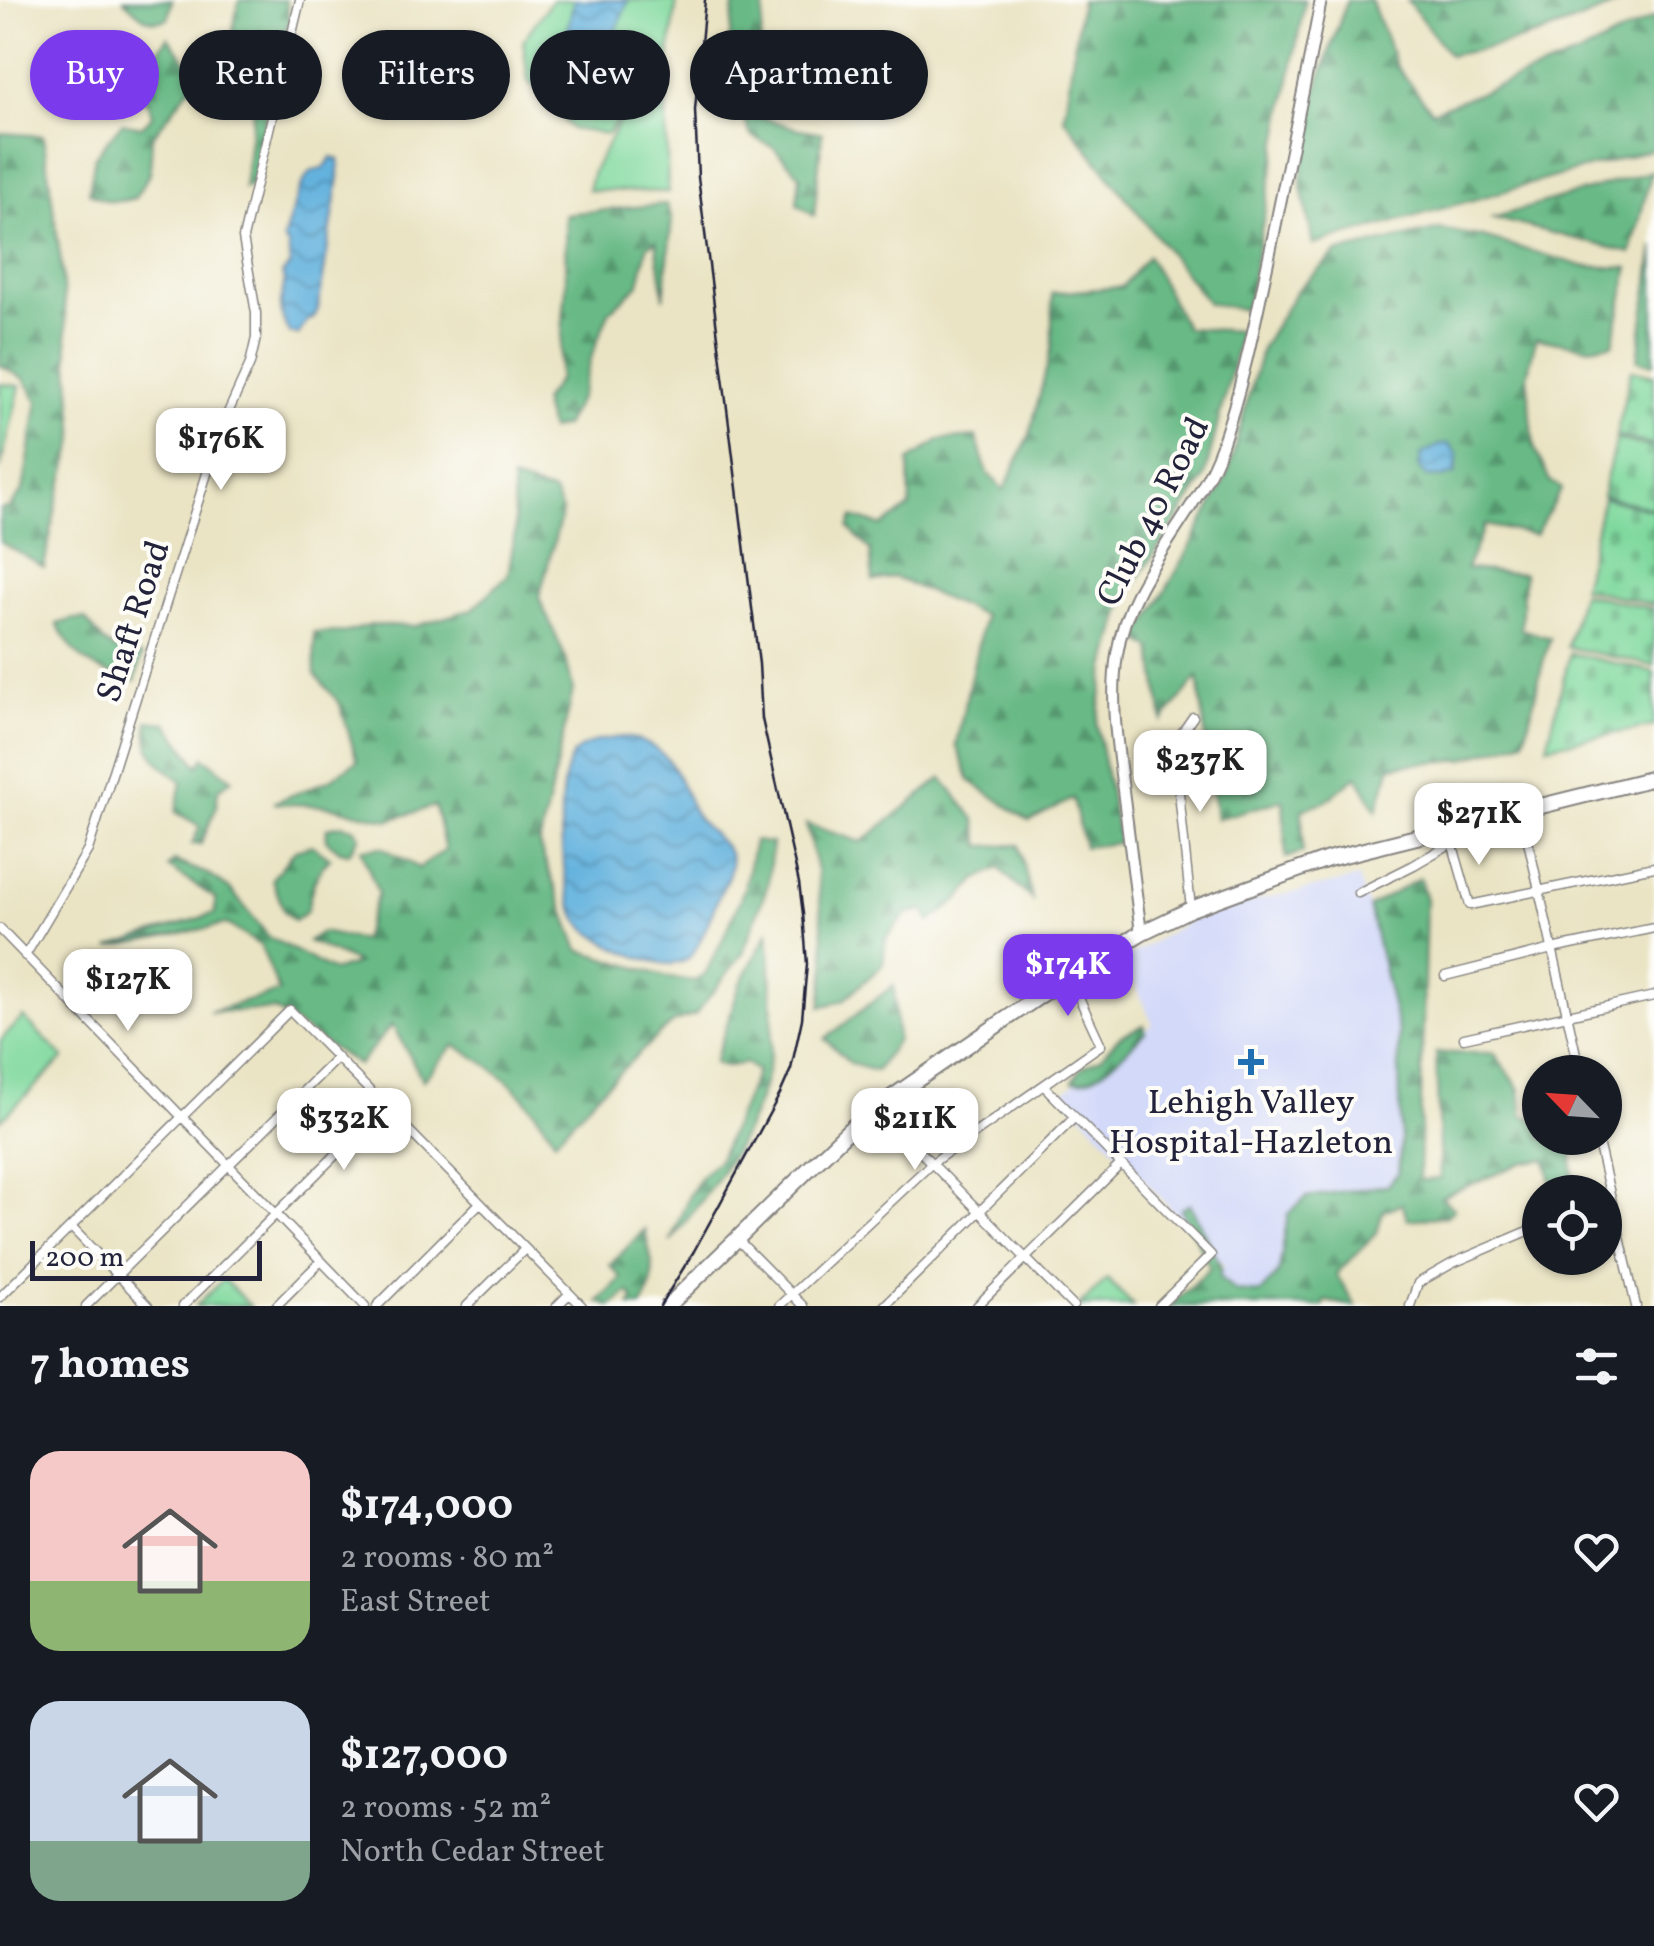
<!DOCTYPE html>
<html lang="en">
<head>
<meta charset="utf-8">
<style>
  :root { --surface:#171b24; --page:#242831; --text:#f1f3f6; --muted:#9ea1a6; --accent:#7c3aed }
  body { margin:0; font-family:Vollkorn,serif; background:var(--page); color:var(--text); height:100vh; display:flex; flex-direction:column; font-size:38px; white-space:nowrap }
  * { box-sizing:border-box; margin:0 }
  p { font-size:32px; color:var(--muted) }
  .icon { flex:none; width:55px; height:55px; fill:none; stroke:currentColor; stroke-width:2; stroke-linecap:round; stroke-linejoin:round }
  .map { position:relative; height:1306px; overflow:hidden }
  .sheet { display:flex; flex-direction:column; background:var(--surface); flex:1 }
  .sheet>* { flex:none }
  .hud { position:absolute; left:30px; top:30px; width:1000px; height:90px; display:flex; gap:20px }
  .needle { width:65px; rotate:295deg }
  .tools { position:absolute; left:1522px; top:1055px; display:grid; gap:20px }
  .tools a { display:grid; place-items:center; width:100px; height:100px; border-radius:50%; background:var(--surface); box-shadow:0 2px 8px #0004; font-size:50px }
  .scale { position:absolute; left:30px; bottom:25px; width:232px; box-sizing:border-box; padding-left:10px; border:5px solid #22223b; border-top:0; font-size:28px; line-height:35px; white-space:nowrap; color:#22223b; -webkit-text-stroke:8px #fdfcf7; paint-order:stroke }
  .price { position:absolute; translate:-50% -85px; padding:0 22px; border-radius:20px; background:#fff; color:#222; font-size:32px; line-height:65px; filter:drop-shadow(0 2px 5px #0008) }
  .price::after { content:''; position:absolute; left:50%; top:60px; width:30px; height:22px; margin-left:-15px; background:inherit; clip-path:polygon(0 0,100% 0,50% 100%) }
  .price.selected { background:var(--accent); color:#fff }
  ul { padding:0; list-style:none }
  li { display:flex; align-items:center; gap:30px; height:250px; padding:0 30px }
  li span { display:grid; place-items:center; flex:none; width:280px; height:200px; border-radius:30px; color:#555 }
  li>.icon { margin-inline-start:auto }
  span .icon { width:120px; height:120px; fill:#fffc; stroke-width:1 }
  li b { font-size:42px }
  h2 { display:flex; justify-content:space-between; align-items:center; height:120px; padding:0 30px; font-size:42px }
  .pill { padding:0 35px; border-radius:45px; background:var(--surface); box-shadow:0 2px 8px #0004; font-size:35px; line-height:90px }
  .pill.selected { background:var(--accent); color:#fff }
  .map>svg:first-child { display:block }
  .built { fill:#d3d9f9 }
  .green { fill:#80d99e; stroke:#517e6c; stroke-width:2.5 }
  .forest { fill:url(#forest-firs); stroke:#456e60; stroke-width:2.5 }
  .cemetery { fill:url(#cemetery-stones); stroke:#517e6c; stroke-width:2.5 }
  .water { fill:url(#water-waves); stroke:#426a8c; stroke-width:2.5 }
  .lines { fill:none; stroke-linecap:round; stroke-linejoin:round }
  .minor-casing { stroke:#868380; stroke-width:11 }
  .tertiary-casing { stroke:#868380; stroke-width:14 }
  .trunk-casing { stroke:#868380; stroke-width:18 }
  .minor { stroke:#fff; stroke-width:8 }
  .tertiary { stroke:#fff; stroke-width:10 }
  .trunk { stroke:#fff; stroke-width:14 }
  .rail { stroke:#22223b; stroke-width:2.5 }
  .poi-dot { fill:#1f6fb2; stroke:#fdfcf7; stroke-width:4 }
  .labels { text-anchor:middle; stroke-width:8; stroke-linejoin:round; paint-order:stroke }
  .street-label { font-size:35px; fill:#22223b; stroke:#fdfcf7 }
  .poi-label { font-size:35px; fill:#22223b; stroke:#fdfcf7 }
</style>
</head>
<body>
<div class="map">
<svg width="1654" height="1306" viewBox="0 0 1654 1306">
  <defs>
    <pattern id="forest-firs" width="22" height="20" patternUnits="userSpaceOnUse" patternTransform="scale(2.5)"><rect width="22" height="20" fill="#68b985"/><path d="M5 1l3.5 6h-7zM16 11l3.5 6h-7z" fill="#55966e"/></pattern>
    <pattern id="cemetery-stones" width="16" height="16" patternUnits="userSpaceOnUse" patternTransform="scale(2.5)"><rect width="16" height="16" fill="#80d99e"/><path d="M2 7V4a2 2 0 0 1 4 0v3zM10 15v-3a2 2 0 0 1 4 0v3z" fill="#6eba89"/></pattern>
    <pattern id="water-waves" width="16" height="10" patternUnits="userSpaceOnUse" patternTransform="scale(2.5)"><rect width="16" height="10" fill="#63b2de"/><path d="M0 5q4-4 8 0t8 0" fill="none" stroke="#5190b5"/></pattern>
  </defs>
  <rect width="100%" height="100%" fill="#fdfcf7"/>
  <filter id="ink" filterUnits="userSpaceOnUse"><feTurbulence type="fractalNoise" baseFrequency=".01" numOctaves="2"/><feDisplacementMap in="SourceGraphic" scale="20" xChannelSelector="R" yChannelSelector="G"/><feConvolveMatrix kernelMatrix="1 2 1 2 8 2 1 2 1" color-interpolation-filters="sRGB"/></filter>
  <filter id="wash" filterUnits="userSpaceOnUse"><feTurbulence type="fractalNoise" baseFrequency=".0048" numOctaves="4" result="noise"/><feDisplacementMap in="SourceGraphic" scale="40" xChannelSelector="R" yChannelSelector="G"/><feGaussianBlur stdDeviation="2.25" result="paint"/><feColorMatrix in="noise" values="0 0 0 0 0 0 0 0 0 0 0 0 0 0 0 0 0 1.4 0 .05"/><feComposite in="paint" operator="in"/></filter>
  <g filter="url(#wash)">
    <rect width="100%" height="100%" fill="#eae4c4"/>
    <!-- built -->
    <path class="built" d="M1358,878L1369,907L1398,1031L1401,1139L1398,1173L1387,1185L1307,1197L1288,1214L1279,1272L1260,1293L1236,1291L1220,1278L1221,1267H1226L1062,1093L1153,1024L1123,959L1207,911Z"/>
    <!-- green -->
    <path class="green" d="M552,0H677L665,86L668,192L588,190L593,171L629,104L608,134L572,129L528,81L523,40Z
      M0,384L20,386L0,470Z
      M23,1017L64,1058L0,1121V1041Z
      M223,1279L250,1306H196Z
      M1107,1279L1134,1306H1079Z"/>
    <!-- forest -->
    <path class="forest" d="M124,0H172L168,19C148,26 138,14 124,0Z
      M239,0H286L289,19L269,91L260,155L251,186L244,188L258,72C247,65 236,65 228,56Z
      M735,0H765L758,64L757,116L795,128L822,133L814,216L797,204L800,175L773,147L751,136L741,111L739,64L727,57Z
      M1081,0H1305L1246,310L1208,303L1064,118Z
      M1347,0H1371L1397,67L1432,111L1579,55L1654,17V149L1313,245L1301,181L1309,111Z
      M1407,0H1626C1570,26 1511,47 1449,55Z
      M168,37C178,52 194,64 193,83L152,137L150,173L135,198C116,203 106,203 89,192L95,156L122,123L142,127L152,115L148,101L130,98L138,79Z
      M0,133L43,136L61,262L75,440L57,502L44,567L0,542V509L9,508L23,490L38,401L24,379L0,365Z
      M1652,171L1631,253L1493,218Z
      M666,204L672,218L664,298L656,241L647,247L639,284L609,312L592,355L580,397L564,426L550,430L542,402L558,380L566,287L565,214Z
      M1440,229L1483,237L1583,266L1629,268L1613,344L1586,347L1536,338L1527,376L1534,447L1550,481L1562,488L1535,535L1485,525L1466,569L1524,574L1521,629L1550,638C1539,672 1534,706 1524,740L1464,759L1391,766L1377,811L1357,776L1325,802L1302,809L1303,852L1286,858L1283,800L1216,819L1198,677L1163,721L1152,649L1138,639L1192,544L1227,476L1262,347L1296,291L1336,253Z
      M1654,246V364L1638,360Z
      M1148,256L1186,328L1241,331L1204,479L1124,600L1106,668L1097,724L1119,843L1084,847L1073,799L1029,821L970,781L956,745L984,616L894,577L873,581L870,550L849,528L853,517L882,526L910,507L909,461L939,440L976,437L987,472L1004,490L1030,434L1052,346V293L1122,287Z
      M512,480L554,493L562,512L539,598L566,659L573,690L539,845L579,950L671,978L695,981L705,974L727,931L744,889L754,841L772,843L768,884L743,953L695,1015L674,1022L658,1035L600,1091L555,1140C526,1095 502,1070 454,1045L423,1080L392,1025L358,1065L274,1010L209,1012L279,992L261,946L227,924L109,948L215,913V898L168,867L174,861L208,874L231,890L269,937L333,971L357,963L308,941L321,932L362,940L378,893L361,849L382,847L419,868L445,850L435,806L389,820L328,806L273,803L329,780L357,761L340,704L315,674L314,633L347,632L372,625L416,626L473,609L508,575L515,532Z
      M74,619H85L104,642L115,650L142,656L135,681C94,670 78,664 57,624Z
      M148,721L167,723L198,766L204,757L232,779L218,790L216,808L201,844H192L200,826L176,812L182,782C156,759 146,759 148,721Z
      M942,778L975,819L981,846L1019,845L1032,900L999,868L976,880L960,899L930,922L924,910L908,913L886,938L883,965L844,1000L821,1007L826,965L817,871L806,824L862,842Z
      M342,825L354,828L360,836L349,853L340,851L326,840L327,828Z
      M312,845L330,858C314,873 311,891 307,911L294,921L284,911L272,879L295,850Z
      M1420,878L1426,900L1419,1180L1440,1179L1436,1053H1494L1520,1089L1523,1116L1540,1120V1138H1574L1572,1166L1575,1184L1553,1192L1546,1159L1522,1163L1441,1197L1454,1208L1447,1216L1408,1220L1402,1204L1383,1211L1377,1233L1336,1274L1356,1306L1325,1301L1323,1306H1170L1210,1268L1181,1209L1190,1204L1221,1267L1220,1278L1236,1291L1260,1293L1279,1272L1288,1214L1307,1197L1387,1185L1398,1173L1401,1139L1398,1031L1369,907Z
      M768,932C772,987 779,1047 759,1099C740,1152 704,1198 670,1242C682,1215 691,1177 718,1161L757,1071L745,1063L724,1067L714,1063L740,985Z
      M894,985L897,1040L876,1071L851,1064L825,1039Z
      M1144,1025L1145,1032C1128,1048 1097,1085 1073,1081L1081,1068L1100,1058L1121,1035Z
      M645,1229C650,1262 661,1274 642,1306H630L634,1299L629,1292L611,1306L598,1302L621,1278L610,1265Z"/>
    <!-- cemetery -->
    <path class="cemetery" d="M1631,370L1654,375V445L1616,436Z
      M1616,439L1654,448V508L1602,496Z
      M1603,498L1654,510V605L1582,588Z
      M1581,593L1654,609V666L1567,647Z
      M1570,653L1654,672V726L1547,746Z"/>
    <!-- water -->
    <path class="water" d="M574,0H628L597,80C582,78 571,73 560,63Z
      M332,157L339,159V179L318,309L314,318L307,321L298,335L289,333C278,313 280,302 285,281L282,274L290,265L288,245L283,240C289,222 297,189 308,175C313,169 316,170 323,169Z
      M1442,444H1449L1458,455L1455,474L1442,478L1426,476L1419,467L1422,454Z
      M624,737C640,739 653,745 664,756C680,772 685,798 697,817C707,832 733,845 731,865C730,877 721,890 717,901C711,915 706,929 699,943C696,949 692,957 685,961C662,974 589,940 577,918C561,889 552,781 574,754C587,740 607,739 624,737Z"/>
  </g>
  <g filter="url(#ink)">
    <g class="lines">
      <!-- minor casing -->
      <g class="minor-casing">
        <path id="minor" d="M1521,810L1580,1072
          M1452,842L1470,905L1654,867
          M1358,893L1414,865L1482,825
          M1191,909L1174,744L1193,717
          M0,929L365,1306
          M25,956L88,850L222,426L250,364L256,338V313L243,238L300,0
          M1445,976L1552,949L1654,928
          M1464,1038L1654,996
          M1044,1086L1211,1255L1159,1306
          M877,1108L1073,1306
          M1597,1138L1636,1306
          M71,1227L148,1306
          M737,1239L803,1306
          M0,1297L290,1010L582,1306
          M86,1306L337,1058
          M183,1306L385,1106
          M276,1306L321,1261
          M377,1306L480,1203
          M467,1306L525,1249
          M557,1306L569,1294
          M779,1306L932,1163L1101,1045L1069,976
          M884,1306L1075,1117
          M977,1306L1121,1164
          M1410,1306L1418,1283L1453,1263L1540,1226"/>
      </g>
      <!-- tertiary casing -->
      <g class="tertiary-casing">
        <path id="tertiary" d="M1141,933C1135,886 1129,838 1123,790C1117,743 1110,702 1117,654C1129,574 1196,519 1222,445C1245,379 1258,307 1273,238C1289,159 1306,80 1321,0"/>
      </g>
      <!-- trunk casing -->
      <g class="trunk-casing">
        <path id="trunk" d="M668,1306L850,1129L879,1106L1069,976L1141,933L1191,909L1328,859L1654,778"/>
      </g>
      <!-- minor -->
      <use href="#minor" class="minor"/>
      <!-- tertiary -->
      <use href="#tertiary" class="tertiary"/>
      <!-- trunk -->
      <use href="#trunk" class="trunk"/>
      <!-- rail -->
      <path class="rail" d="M660,1306L694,1251L780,1094L791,1069L802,1019L807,964L803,914L799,883L762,719L759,664L698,177L695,110L705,0"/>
    </g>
  </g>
  <!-- markers -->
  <path class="poi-dot" d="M1246 1047h10v10h10v10h-10v10h-10v-10h-10v-10h10z"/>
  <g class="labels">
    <!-- street labels -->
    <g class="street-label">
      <text transform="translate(1152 511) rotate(-63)" y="12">Club 40 Road</text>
      <text transform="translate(132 621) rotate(-72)" y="12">Shaft Road</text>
    </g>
    <!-- poi labels -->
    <g class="poi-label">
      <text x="1251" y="1113">Lehigh Valley<tspan x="1251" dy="40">Hospital-Hazleton</tspan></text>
    </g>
  </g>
</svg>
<div class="tools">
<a><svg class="needle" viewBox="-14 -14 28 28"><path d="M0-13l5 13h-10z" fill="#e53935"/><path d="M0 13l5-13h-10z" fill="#9ea1a6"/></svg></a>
<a><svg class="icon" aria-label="locate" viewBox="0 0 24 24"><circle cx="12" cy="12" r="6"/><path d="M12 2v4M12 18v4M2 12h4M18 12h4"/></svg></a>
</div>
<div class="scale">200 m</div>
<b class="price" style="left:221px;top:493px">$176K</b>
<b class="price" style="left:1200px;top:815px">$237K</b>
<b class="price" style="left:1479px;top:868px">$271K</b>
<b class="price selected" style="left:1068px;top:1019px">$174K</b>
<b class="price" style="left:128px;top:1034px">$127K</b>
<b class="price" style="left:344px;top:1173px">$332K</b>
<b class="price" style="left:915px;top:1173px">$211K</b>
<div class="hud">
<a class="pill selected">Buy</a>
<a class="pill">Rent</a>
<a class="pill">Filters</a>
<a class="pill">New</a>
<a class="pill">Apartment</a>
</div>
</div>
<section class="sheet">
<h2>7 homes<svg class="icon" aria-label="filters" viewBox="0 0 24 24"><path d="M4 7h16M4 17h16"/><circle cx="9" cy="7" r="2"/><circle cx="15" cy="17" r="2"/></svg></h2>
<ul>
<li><span style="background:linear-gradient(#f6c9c9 65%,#8fb573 0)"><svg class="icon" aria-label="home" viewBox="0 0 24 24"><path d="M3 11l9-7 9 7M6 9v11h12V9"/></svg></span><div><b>$174,000</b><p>2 rooms · 80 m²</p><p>East Street</p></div><svg class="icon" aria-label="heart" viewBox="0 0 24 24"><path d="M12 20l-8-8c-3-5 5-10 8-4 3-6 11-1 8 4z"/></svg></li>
<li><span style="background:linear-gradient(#c9d6e8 70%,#7fa58c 0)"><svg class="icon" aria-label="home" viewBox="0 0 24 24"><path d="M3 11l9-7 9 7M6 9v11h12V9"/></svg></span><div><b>$127,000</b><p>2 rooms · 52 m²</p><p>North Cedar Street</p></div><svg class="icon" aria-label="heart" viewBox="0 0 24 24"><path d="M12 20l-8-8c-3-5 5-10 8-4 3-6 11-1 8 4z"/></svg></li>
</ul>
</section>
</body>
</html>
